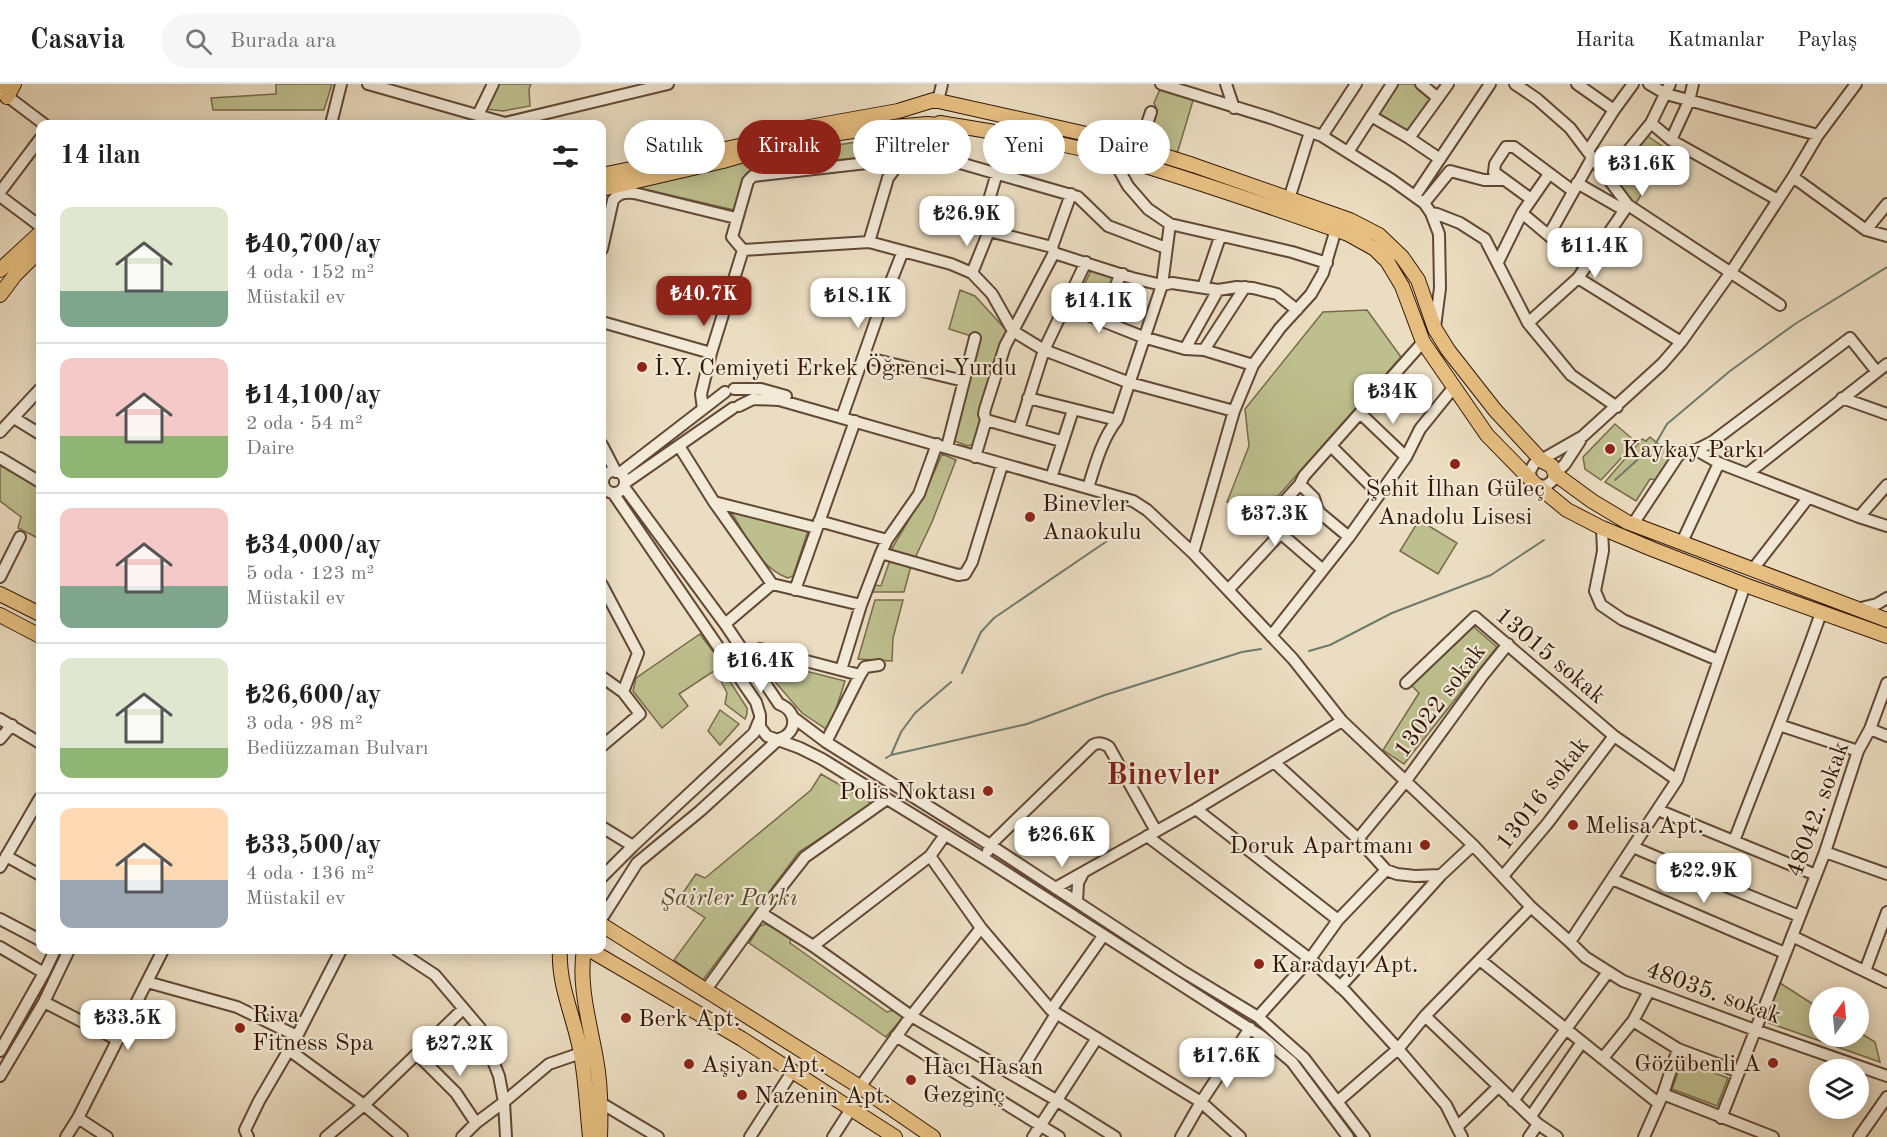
<!DOCTYPE html>
<html lang="tr">
<head>
<meta charset="utf-8">
<style>
  :root { --surface:#fff; --page:#f6f6f6; --text:#222; --muted:#767676; --line:#e0e0e0; --accent:#8f2418 }
  body { margin:0; font-family:"Old Standard TT",serif; background:var(--page); color:var(--text); height:100vh; display:flex; flex-direction:column; font-size:22px; white-space:nowrap }
  * { box-sizing:border-box; margin:0 }
  p { font-size:20px; color:var(--muted) }
  .icon { flex:none; width:33px; height:33px; fill:none; stroke:currentColor; stroke-width:2; stroke-linecap:round; stroke-linejoin:round }
  .map { position:relative; flex:1; overflow:hidden }
  .drawer { position:absolute; left:36px; top:36px; width:570px; height:834px; display:flex; flex-direction:column; background:var(--surface); border-radius:12px; box-shadow:0 3px 15px #0003 }
  .drawer>* { flex:none }
  .top-card { position:absolute; left:624px; top:36px; width:570px; height:54px; display:flex; gap:12px }
  .needle { width:39px; rotate:15deg }
  .tools { position:absolute; left:1809px; top:903px; display:grid; gap:12px }
  .tools a { display:grid; place-items:center; width:60px; height:60px; border-radius:50%; background:var(--surface); box-shadow:0 3px 15px #0003; font-size:30px }
  .price { position:absolute; translate:-50% -51px; padding:0 14px; border-radius:12px; background:#fff; color:#222; font-size:20px; line-height:39px; filter:drop-shadow(0 2px 3px #0008) }
  .price::after { content:''; position:absolute; left:50%; top:36px; width:18px; height:14px; margin-left:-9px; background:inherit; clip-path:polygon(0 0,100% 0,50% 100%) }
  .price.on { background:var(--accent); color:#fff }
  ul { padding:0; list-style:none }
  li { display:flex; align-items:center; gap:18px; height:150px; padding:0 24px }
  li+li { border-top:2px solid var(--line) }
  li span { display:grid; place-items:center; flex:none; width:168px; height:120px; border-radius:12px; color:#555 }
  li>.icon { margin-inline-start:auto }
  span .icon { width:72px; height:72px; fill:#fffc; stroke-width:1 }
  li b { font-size:26px }
  h2 { display:flex; justify-content:space-between; align-items:center; height:72px; padding:0 24px; font-size:26px }
  .pill { padding:0 21px; border-radius:27px; background:var(--surface); box-shadow:0 3px 15px #0003; font-size:21px; line-height:54px }
  .pill.on { background:var(--accent); color:#fff }
  header { display:flex; align-items:center; gap:36px; box-sizing:border-box; height:84px; padding:0 30px; background:var(--surface); border-bottom:2px solid var(--line) }
  header strong { font-size:28px }
  nav { display:flex; gap:33px; margin-inline-start:auto; font-size:21px }
  .search { width:420px; height:54px; background:var(--page); display:flex; align-items:center; gap:15px; box-sizing:border-box; padding:0 21px; border-radius:33px; color:var(--muted); font-size:22px }
  .map>svg:first-child { display:block }
  .green { fill:#bebf8e; stroke:#786b4a; stroke-width:1.5 }
  .lines { fill:none; stroke-linecap:round; stroke-linejoin:round }
  .stream { stroke:#707a6c; stroke-width:2 }
  .minor-casing { stroke:#614834; stroke-width:14 }
  .major-casing { stroke:#331705; stroke-width:16 }
  .minor { stroke:#f2e9d7; stroke-width:10 }
  .major { stroke:#e6be80; stroke-width:14 }
  .poi-dot { fill:#8f2418; stroke:#f2e9d7; stroke-width:2 }
  .labels { text-anchor:middle; stroke-width:4.5; stroke-linejoin:round; paint-order:stroke }
  .poi-label { font-size:24px; fill:#331705; stroke:#f2e9d7; text-anchor:start }
  .street-label { font-size:24px; fill:#331705; stroke:#f2e9d7 }
  .park-label { font-size:24px; font-style:italic; fill:#5d492e; stroke:#f2e9d7 }
  .district-label { font-size:30px; font-weight:bold; fill:#7a1f14; stroke:#f2e9d7 }
</style>
</head>
<body>
<header>
<strong>Casavia</strong>
<div class="search"><svg class="icon" aria-label="search" viewBox="0 0 24 24"><circle cx="10" cy="10" r="6"/><path d="M15 15l6 6"/></svg>Burada ara</div>
<nav><a>Harita</a><a>Katmanlar</a><a>Paylaş</a></nav>
</header>
<div class="map">
<svg width="1887" height="1053" viewBox="0 0 1887 1053">
  <rect width="100%" height="100%" fill="#ebddc1"/>
  <filter id="stains"><feTurbulence type="fractalNoise" baseFrequency=".00333" numOctaves="4"/><feColorMatrix values="0 0 0 0 .2 0 0 0 0 .09 0 0 0 0 .02 0 0 0 .5 -.17"/></filter>
  <radialGradient id="worn" r=".72"><stop offset=".6" stop-color="#630" stop-opacity="0"/><stop offset="1" stop-color="#630" stop-opacity=".3"/></radialGradient>
  <!-- green -->
  <path class="green" d="M276,0H332L324,26H213L211,14L276,10Z
    M499,0H531L529,5L530,22L503,27L485,25Z
    M1398,0H1414L1433,14L1407,50L1379,30Z
    M1161,3L1194,13L1177,70L1145,59L1157,26L1154,19Z
    M913,49L910,59L902,69L761,84L742,96L734,126L627,101L730,78Z
    M1646,51L1668,66L1635,121L1612,93Z
    M1093,183L1118,191L1097,228L1074,221Z
    M960,206L975,212L1007,247L973,360L968,362L951,356L981,255L949,245Z
    M1367,226L1401,273L1278,412L1227,418L1249,362L1245,325L1323,228Z
    M1615,340L1636,358L1601,396L1585,385L1583,373Z
    M1650,353L1672,371L1657,396L1650,395L1636,417L1605,398L1642,355L1646,357Z
    M942,370L956,376L932,438L915,474L891,466L926,407Z
    M0,378L40,402V455L18,444L21,433L0,417Z
    M731,428L808,447L793,492L788,494C760,485 746,451 731,428Z
    M1419,436L1457,459L1438,490L1400,467Z
    M890,476L911,482L904,508H873L875,501L881,502Z
    M875,516H903L893,554L892,577L858,575Z
    M1468,538L1497,563L1404,680L1383,666L1419,609L1409,599Z
    M700,550L723,581L679,610L688,622L662,644L633,607L636,594Z
    M762,576L845,597L829,647L802,629L763,584Z
    M727,593L747,624V630L745,635L725,620L727,609L721,597Z
    M720,626L739,640L720,661L708,647Z
    M821,690L873,720L799,768L703,896L674,876L705,834L678,816L696,790L705,794L811,706Z
    M766,840L791,854L790,859L887,928L894,926L903,933L886,953L749,859L760,842Z
    M1780,899L1819,924L1820,952H1858L1859,948L1875,958L1880,978L1769,939L1767,932Z
    M1682,977L1728,994L1717,1022L1672,1005Z"/>
  <g class="lines">
    <!-- stream -->
    <path class="stream" d="M1615,396L1656,359L1667,340L1730,287L1795,240L1887,183
      M1309,567L1330,561L1392,529L1491,491L1544,456
      M962,589L981,548L994,534L1113,453
      M891,671L901,648L915,629L951,598
      M886,674L891,671L1027,640L1105,611L1242,568L1261,565"/>
    <!-- minor casing -->
    <g class="minor-casing">
      <path id="minor" d="M368,0L505,39L668,0
        M1161,0L1271,34L1322,52L1392,96L1424,119L1431,129L1439,150L1440,204L1435,243
        M1226,0L1234,24
        M1421,0L1438,14
        M1515,0L1537,15L1570,44L1628,121L1780,221
        M1577,0L1614,26
        M1649,0L1666,10L1818,51
        M3,9L44,40
        M938,17L942,0
        M478,31L493,0
        M1371,32L1409,54L1440,75
        M1651,39L1671,56L1778,116
        M331,40L341,0
        M1322,52L1356,0
        M1409,54L1448,0
        M1671,56L1689,17L1693,0
        M1139,64L1151,28
        M915,66L1078,113L1108,142L1166,164
        M1588,67L1614,26L1633,0
        M1348,68L1392,0
        M902,75L753,92L748,97L732,153L743,166L869,158L951,180L972,189L992,210L1013,247L1044,266L1130,299L1234,327
        M1793,93L1866,146L1887,152
        M1606,94L1651,39L1670,0
        M1577,99L1624,126
        M0,108L40,55
        M0,112L40,142
        M1415,112L1490,0
        M1289,115L1310,48
        M1531,115L1494,88L1495,80L1506,63H1514L1573,107
        M1424,119L1450,87L1484,96H1503
        M1431,129L1437,130L1460,139L1485,155L1528,239L1571,291L1617,323
        M1522,129L1586,183
        M1170,140L1292,168L1327,179
        M1866,146L1887,120
        M989,147L1052,163
        M1549,151L1592,74
        M869,158L888,94L902,75L915,66L923,40
        M602,165L613,116C619,109 624,108 634,109L736,134
        M1054,169L1132,194L1162,201L1172,199L1218,206L1237,203L1253,204L1277,210L1297,226
        M1498,178L1522,129L1549,90
        M972,189L995,132L989,116L997,89
        M1578,194L1681,258
        M1203,203L1220,153
        M1065,222L1143,253L1185,265L1204,266L1253,281
        M1102,236L1119,194L1123,190
        M602,238L711,269
        M1528,239L1578,194L1628,121
        M1185,265L1218,206
        M1204,266L1245,203
        M864,273L964,297
        M734,305H761L786,312
        M1028,314L1117,336
        M1842,314L1887,330
        M739,322L753,315L779,316L1133,417L1147,426L1193,469L1293,575L1342,637L1473,761L1531,823L1570,858L1585,873L1623,897L1755,946L1887,992
        M703,325L701,310L711,269L743,166
        M1360,329L1406,373
        M842,333L879,228L903,167
        M14,334L40,350
        M986,336L1061,357
        M1019,345L1044,266L1086,178
        M0,348L40,305
        M602,361L616,388
        M679,362L714,418L772,500L861,521
        M1331,362L1379,410
        M947,363L975,254
        M1696,366L1719,379
        M975,373L986,336L984,330L985,325L1005,262L1054,169L1052,163L1071,110
        M0,374L40,398
        M603 398a11 11 0 1 1 22 0a11 11 0 1 1-22 0Z
        M620,389L725,308
        M1747,390L1887,280
        M1051,394L1073,326
        M1531,395L1530,387L1534,380L1583,352L1662,280L1681,258L1731,188L1793,93L1818,51L1856,0
        M625,399L733,324
        M1300,400L1314,414L1317,424L1320,429L1349,453
        M1538,401L1546,402L1552,397L1555,390L1565,380L1580,357
        M1088,404C1095,381 1102,355 1117,336L1162,201L1170,140L1148,125L1128,102L1118,84L1119,74
        M613,409L756,618L760,631V643L767,652L800,664L822,675L985,775L1261,952L1292,978L1348,1053
        M714,418L817,444
        M1859,433L1887,401
        M819,437L887,456
        M1633,440L1680,369L1696,366L1712,358L1850,254L1877,288
        M1602,444L1603,467L1595,507L1601,521L1623,536L1718,576
        M1682,458L1719,379L1859,433L1887,442
        M881,469L958,491L965,490L972,478L1002,381
        M1193,469L1234,327L1253,281L1280,244L1311,210L1323,189L1336,145
        M1753,485L1808,414
        M1323,486L1278,447L1274,439L1273,430L1300,400L1304,392L1423,258
        M0,493L20,453
        M602,501L638,569L623,608
        M795,506L855,337
        M1228,506L1281,449
        M1857,525L1877,520L1887,514
        M725,540L772,500
        M1271,552L1349,453L1406,373L1420,345L1454,303
        M760,565L860,591L865,583L879,581
        M841,586L861,521L881,469L887,456L919,410L937,360
        M602,593L623,608L640,630L602,662
        M1406,599L1475,533L1614,652L1677,696
        M794,634L826,658L990,761L1182,887L1258,933L1304,974L1364,1053
        M0,635L40,659
        M1779,641L1858,667
        M1870,645L1887,652
        M0,655L12,641
        M826,658L860,591
        M1274,678L1358,755L1386,786L1397,790L1415,792L1441,791
        M1196,725L1338,836
        M1658,726L1816,791
        M602,743L633,762
        M1147,752L1310,875L1346,908L1398,965L1446,1021L1462,1053
        M1358,755L1405,698L1483,591L1508,560
        M1734,757C1763,681 1794,606 1821,529
        M1633,763L1696,790L1799,832
        M988,767L990,761L1093,661C1098,658 1104,659 1109,663L1156,747
        M1825,768L1887,790
        M6,772L40,791
        M0,783L40,714
        M1503,792L1547,740L1614,652
        M602,793L633,762L754,649L759,637
        M1612,795L1785,869
        M1055,804L1196,725L1342,637
        M1077,818L1078,799L1083,789
        M761,829L813,862L911,932L1056,1016L1115,1053
        M602,834L637,779L700,727L779,655C798,649 798,627 779,620L725,540L624,403
        M0,835L40,856
        M981,844L1051,926L1201,1018L1240,1053
        M1792,852L1887,898
        M1570,858L1677,696L1745,501
        M813,862L930,772
        M0,863L44,889
        M397,866L435,891L480,944L499,992L504,1018L506,1053
        M1480,876L1658,1019
        M1865,887L1887,828
        M147,898L237,923L297,952
        M1340,903L1441,791L1473,761
        M705,907L765,824L805,773L887,715
        M1649,907L1633,937L1678,965L1739,988
        M44,918L118,956
        M1051,926L1103,852
        M1425,932L1538,1040L1557,1053
        M1258,933L1310,875L1338,836L1386,786
        M896,952L1059,1053
        M289,966L364,1021L326,1053
        M0,967L44,889L55,866
        M417,970L456,1009L476,1039
        M1603,974L1633,937
        M0,992L44,918L69,866
        M1017,993L1056,930
        M860,1003L911,932L981,844L930,772L945,751
        M1663,1010L1773,1053
        M1513,1017L1608,888
        M1337,1018L1398,965L1425,932L1531,823
        M601,1019L658,1053
        M1531,1032L1582,958
        M78,1034L107,1053
        M1721,1034L1825,768L1858,667L1870,645L1887,599
        M1457,1043L1498,1003
        M66,1053L78,1034L163,866
        M248,1053L245,1046L259,1017L297,952L341,866
        M402,1053L364,1021L463,925
        M462,1053L476,1039L504,1018L549,980L581,969
        M750,1053L792,988
        M833,1053L851,1025
        M1033,1053L1097,954
        M1181,1053L1201,1018L1250,944
        M1529,1053L1538,1040
        M1644,1053L1663,1010L1678,965
        M1859,1053L1887,1013"/>
    </g>
    <!-- major casing -->
    <g class="major-casing">
      <path id="major" d="M0,2L1,0
        M7,13L14,0
        M602,91L744,61L798,45L898,27L934,16L1091,51L1139,64L1193,81L1350,136L1379,151L1402,173L1418,196L1435,245L1448,266L1495,326L1542,377L1552,382L1555,390L1592,417L1627,438L1887,536
        M602,105L723,77L798,55L867,45L928,40L936,41L940,39C1000,49 1061,58 1119,74C1196,97 1272,123 1348,150L1375,165L1387,177L1402,202L1423,258L1487,351L1534,399L1567,426L1602,444L1652,465L1745,501L1887,552
        M0,186L40,149
        M0,211L15,191L40,166
        M0,510L40,530
        M0,531L40,552
        M602,841L860,1003L933,1053
        M560,866C558,902 575,935 581,970C586,997 587,1025 590,1053
        M584,866C578,901 590,940 596,975C601,1001 601,1027 600,1053
        M590,866L742,955L895,1053"/>
    </g>
    <!-- minor -->
    <use href="#minor" class="minor"/>
    <!-- major -->
    <use href="#major" class="major"/>
  </g>
  <!-- markers -->
  <g class="poi-dot">
    <circle cx="642" cy="283" r="6"/>
    <circle cx="1610" cy="365" r="6"/>
    <circle cx="1455" cy="380" r="6"/>
    <circle cx="1030" cy="433" r="6"/>
    <circle cx="988" cy="707" r="6"/>
    <circle cx="1573" cy="741" r="6"/>
    <circle cx="1425" cy="761" r="6"/>
    <circle cx="1259" cy="880" r="6"/>
    <circle cx="626" cy="934" r="6"/>
    <circle cx="240" cy="944" r="6"/>
    <circle cx="1773" cy="979" r="6"/>
    <circle cx="689" cy="980" r="6"/>
    <circle cx="911" cy="996" r="6"/>
    <circle cx="742" cy="1011" r="6"/>
  </g>
  <g class="labels">
    <!-- poi labels -->
    <g class="poi-label">
      <text x="654" y="291">İ.Y. Cemiyeti Erkek Öğrenci Yurdu</text>
      <text x="1622" y="373">Kaykay Parkı</text>
      <text x="1455" y="412" text-anchor="middle">Şehit İlhan Güleç<tspan x="1455" dy="28">Anadolu Lisesi</tspan></text>
      <text x="1042" y="427">Binevler<tspan x="1042" dy="28">Anaokulu</tspan></text>
      <text x="976" y="715" text-anchor="end">Polis Noktası</text>
      <text x="1585" y="749">Melisa Apt.</text>
      <text x="1413" y="769" text-anchor="end">Doruk Apartmanı</text>
      <text x="1271" y="888">Karadayı Apt.</text>
      <text x="252" y="938">Riva<tspan x="252" dy="28">Fitness Spa</tspan></text>
      <text x="638" y="942">Berk Apt.</text>
      <text x="1761" y="987" text-anchor="end">Gözübenli A</text>
      <text x="701" y="988">Aşiyan Apt.</text>
      <text x="923" y="990">Hacı Hasan<tspan x="923" dy="28">Gezginç</tspan></text>
      <text x="754" y="1019">Nazenin Apt.</text>
    </g>
    <!-- street labels -->
    <g class="street-label">
      <text transform="translate(1551 571) rotate(40)" y="8">13015 sokak</text>
      <text transform="translate(1439 616) rotate(-53)" y="8">13022 sokak</text>
      <text transform="translate(1542 709) rotate(-52)" y="8">13016 sokak</text>
      <text transform="translate(1817 725) rotate(-70)" y="8">48042. sokak</text>
      <text transform="translate(1714 908) rotate(20)" y="8">48035. sokak</text>
    </g>
    <!-- park labels -->
    <g class="park-label">
      <text x="729" y="821">Şairler Parkı</text>
    </g>
    <!-- district labels -->
    <g class="district-label">
      <text x="1163" y="700">Binevler</text>
    </g>
  </g>
  <rect width="100%" height="100%" filter="url(#stains)"/>
  <rect width="100%" height="100%" fill="url(#worn)"/>
</svg>
<div class="tools">
<a><svg class="needle" viewBox="-14 -14 28 28"><path d="M0-13l5 13h-10z" fill="#e53935"/><path d="M0 13l5-13h-10z" fill="#767676"/></svg></a>
<a><svg class="icon" aria-label="layers" viewBox="0 0 24 24"><path d="M12 4l9 5-9 5-9-5zM3 14l9 5 9-5"/></svg></a>
</div>
<b class="price" style="left:1642px;top:113px">₺31.6K</b>
<b class="price" style="left:967px;top:163px">₺26.9K</b>
<b class="price" style="left:1595px;top:195px">₺11.4K</b>
<b class="price on" style="left:704px;top:243px">₺40.7K</b>
<b class="price" style="left:858px;top:245px">₺18.1K</b>
<b class="price" style="left:1099px;top:250px">₺14.1K</b>
<b class="price" style="left:1393px;top:341px">₺34K</b>
<b class="price" style="left:1275px;top:463px">₺37.3K</b>
<b class="price" style="left:761px;top:610px">₺16.4K</b>
<b class="price" style="left:1062px;top:784px">₺26.6K</b>
<b class="price" style="left:1704px;top:820px">₺22.9K</b>
<b class="price" style="left:128px;top:967px">₺33.5K</b>
<b class="price" style="left:460px;top:993px">₺27.2K</b>
<b class="price" style="left:1227px;top:1005px">₺17.6K</b>
<div class="top-card">
<a class="pill">Satılık</a>
<a class="pill on">Kiralık</a>
<a class="pill">Filtreler</a>
<a class="pill">Yeni</a>
<a class="pill">Daire</a>
</div>
<section class="drawer">
<h2>14 ilan<svg class="icon" aria-label="filters" viewBox="0 0 24 24"><path d="M4 7h16M4 17h16"/><circle cx="9" cy="7" r="2"/><circle cx="15" cy="17" r="2"/></svg></h2>
<ul>
<li><span style="background:linear-gradient(#dfe7d0 70%,#7fa58c 0)"><svg class="icon" aria-label="home" viewBox="0 0 24 24"><path d="M3 11l9-7 9 7M6 9v11h12V9"/></svg></span><div><b>₺40,700/ay</b><p>4 oda · 152 m²</p><p>Müstakil ev</p></div></li>
<li><span style="background:linear-gradient(#f6c9c9 65%,#8fb573 0)"><svg class="icon" aria-label="home" viewBox="0 0 24 24"><path d="M3 11l9-7 9 7M6 9v11h12V9"/></svg></span><div><b>₺14,100/ay</b><p>2 oda · 54 m²</p><p>Daire</p></div></li>
<li><span style="background:linear-gradient(#f6c9c9 65%,#7fa58c 0)"><svg class="icon" aria-label="home" viewBox="0 0 24 24"><path d="M3 11l9-7 9 7M6 9v11h12V9"/></svg></span><div><b>₺34,000/ay</b><p>5 oda · 123 m²</p><p>Müstakil ev</p></div></li>
<li><span style="background:linear-gradient(#dfe7d0 75%,#8fb573 0)"><svg class="icon" aria-label="home" viewBox="0 0 24 24"><path d="M3 11l9-7 9 7M6 9v11h12V9"/></svg></span><div><b>₺26,600/ay</b><p>3 oda · 98 m²</p><p>Bediüzzaman Bulvarı</p></div></li>
<li><span style="background:linear-gradient(#ffd9b3 60%,#9aa5b1 0)"><svg class="icon" aria-label="home" viewBox="0 0 24 24"><path d="M3 11l9-7 9 7M6 9v11h12V9"/></svg></span><div><b>₺33,500/ay</b><p>4 oda · 136 m²</p><p>Müstakil ev</p></div></li>
</ul>
</section>
</div>
</body>
</html>
